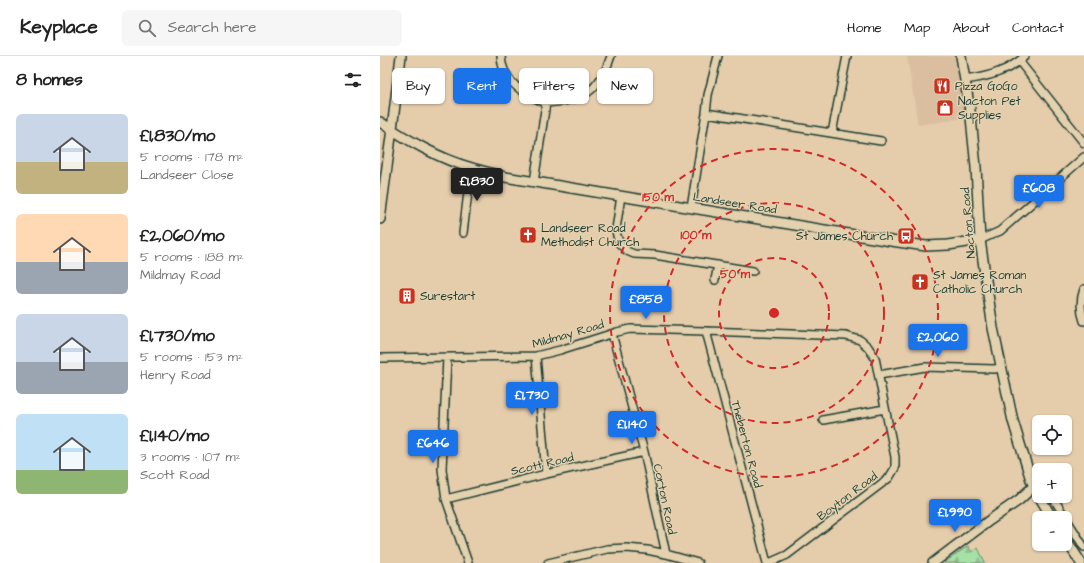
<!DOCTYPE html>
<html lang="en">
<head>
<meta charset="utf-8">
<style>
  :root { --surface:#fff; --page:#f6f6f6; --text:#222; --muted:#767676; --line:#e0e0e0; --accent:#1a73e8 }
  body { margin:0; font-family:"Architects Daughter",sans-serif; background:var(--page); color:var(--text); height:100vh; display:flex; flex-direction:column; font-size:15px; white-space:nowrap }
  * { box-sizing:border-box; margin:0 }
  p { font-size:13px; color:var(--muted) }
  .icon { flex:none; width:22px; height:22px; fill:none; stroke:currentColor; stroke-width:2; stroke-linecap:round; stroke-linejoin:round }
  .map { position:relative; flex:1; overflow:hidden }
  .drawer { display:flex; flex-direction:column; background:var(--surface); width:380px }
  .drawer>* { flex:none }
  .hud { position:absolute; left:12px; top:12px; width:380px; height:36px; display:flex; gap:8px }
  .fabs { position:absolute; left:652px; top:359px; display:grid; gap:8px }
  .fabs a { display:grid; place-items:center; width:40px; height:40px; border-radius:6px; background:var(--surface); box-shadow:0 1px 3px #0004; font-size:20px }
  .price { position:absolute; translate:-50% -34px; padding:0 9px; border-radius:4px; background:var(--accent); color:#fff; font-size:13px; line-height:26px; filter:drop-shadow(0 1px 2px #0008) }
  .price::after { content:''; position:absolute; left:50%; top:24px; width:12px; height:9px; margin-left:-6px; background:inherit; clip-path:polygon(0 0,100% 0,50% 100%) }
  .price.selected { background:#222; color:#fff }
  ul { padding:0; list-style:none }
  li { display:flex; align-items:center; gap:12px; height:100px; padding:0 16px }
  li span { display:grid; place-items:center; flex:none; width:112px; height:80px; border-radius:6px; color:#555 }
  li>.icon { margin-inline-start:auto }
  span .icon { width:48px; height:48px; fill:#fffc; stroke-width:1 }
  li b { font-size:17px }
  h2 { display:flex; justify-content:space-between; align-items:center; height:48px; padding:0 16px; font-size:17px }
  .tag { padding:0 14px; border-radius:6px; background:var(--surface); box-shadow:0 1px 3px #0004; font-size:14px; line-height:36px }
  .tag.selected { background:var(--accent); color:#fff }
  header { display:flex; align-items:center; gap:24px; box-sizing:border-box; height:56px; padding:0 20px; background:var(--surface); border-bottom:1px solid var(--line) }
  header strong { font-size:19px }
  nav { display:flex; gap:22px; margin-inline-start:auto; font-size:14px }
  .search { width:280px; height:36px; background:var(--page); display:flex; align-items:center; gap:10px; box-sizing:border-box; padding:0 14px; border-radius:6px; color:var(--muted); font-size:15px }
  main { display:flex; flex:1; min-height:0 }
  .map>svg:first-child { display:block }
  .built { fill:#dbbea0 }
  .forest { fill:url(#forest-firs); stroke:#628f6e }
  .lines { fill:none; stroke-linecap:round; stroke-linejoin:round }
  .minor-casing { stroke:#1f3d34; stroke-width:10 }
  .tertiary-casing { stroke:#1f3d34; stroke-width:12 }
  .minor { stroke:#e4d2af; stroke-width:7 }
  .tertiary { stroke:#e4d2af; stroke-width:9 }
  .ring { fill:none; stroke:#d62828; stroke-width:2; stroke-dasharray:7 5 }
  .labels { text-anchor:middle; stroke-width:3; stroke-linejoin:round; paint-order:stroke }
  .poi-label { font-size:12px; fill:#1f3d34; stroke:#e4d2af; text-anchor:start }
  .street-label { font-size:12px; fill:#1f3d34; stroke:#e4d2af }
  .centre { fill:#d62828; stroke:#e4d2af; stroke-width:2 }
  .ring-label { font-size:12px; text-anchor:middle; font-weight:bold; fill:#d62828; stroke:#e4d2af; stroke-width:3; stroke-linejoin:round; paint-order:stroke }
</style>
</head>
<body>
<header>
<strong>Keyplace</strong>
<div class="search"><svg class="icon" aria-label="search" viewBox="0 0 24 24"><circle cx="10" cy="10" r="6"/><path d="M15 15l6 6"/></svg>Search here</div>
<nav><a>Home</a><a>Map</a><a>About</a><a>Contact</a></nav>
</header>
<main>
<section class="drawer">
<h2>8 homes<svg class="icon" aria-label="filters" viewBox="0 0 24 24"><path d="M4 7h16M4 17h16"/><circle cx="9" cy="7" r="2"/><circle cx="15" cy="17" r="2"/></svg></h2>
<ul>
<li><span style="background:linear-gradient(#c9d6e8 60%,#c2b280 0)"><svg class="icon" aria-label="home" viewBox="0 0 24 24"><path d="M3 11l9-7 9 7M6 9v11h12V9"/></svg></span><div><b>£1,830/mo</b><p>5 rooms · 178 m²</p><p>Landseer Close</p></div></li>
<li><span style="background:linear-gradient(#ffd9b3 60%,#9aa5b1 0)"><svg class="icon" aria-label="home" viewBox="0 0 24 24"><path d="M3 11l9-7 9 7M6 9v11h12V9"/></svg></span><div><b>£2,060/mo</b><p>5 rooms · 188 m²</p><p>Mildmay Road</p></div></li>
<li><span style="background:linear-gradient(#c9d6e8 60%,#9aa5b1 0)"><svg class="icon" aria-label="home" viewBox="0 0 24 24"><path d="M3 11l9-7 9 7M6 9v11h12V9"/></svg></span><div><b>£1,730/mo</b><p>5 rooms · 153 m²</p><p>Henry Road</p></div></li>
<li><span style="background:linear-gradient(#bfe0f5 70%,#8fb573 0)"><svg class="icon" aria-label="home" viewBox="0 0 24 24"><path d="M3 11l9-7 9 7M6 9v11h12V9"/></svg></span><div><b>£1,140/mo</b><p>3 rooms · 107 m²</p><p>Scott Road</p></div></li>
</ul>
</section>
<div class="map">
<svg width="704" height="507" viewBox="0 0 704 507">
  <defs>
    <pattern id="forest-firs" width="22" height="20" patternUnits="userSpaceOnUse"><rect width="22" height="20" fill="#a6e1a7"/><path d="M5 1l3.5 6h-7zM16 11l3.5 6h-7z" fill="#8ec290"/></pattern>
  </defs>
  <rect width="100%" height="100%" fill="#e5ccab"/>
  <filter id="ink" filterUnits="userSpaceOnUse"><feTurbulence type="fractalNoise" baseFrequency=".025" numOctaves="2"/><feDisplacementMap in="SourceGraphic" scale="8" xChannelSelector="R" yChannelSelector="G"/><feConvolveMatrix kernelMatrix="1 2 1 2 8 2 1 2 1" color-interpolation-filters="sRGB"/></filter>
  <g filter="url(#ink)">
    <!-- built -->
    <path class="built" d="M527,0H581L591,61L538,69Z"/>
    <!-- forest -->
    <path class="forest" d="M588,490L592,496L598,492L605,507H564Z"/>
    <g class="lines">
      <!-- minor casing -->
      <g class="minor-casing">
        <path id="minor" d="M121,0C122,26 145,39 166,47L154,126
          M639,5L704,87
          M585,24C606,21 628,16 645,0
          M166,47C203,45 219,36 231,0
          M326,57L501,85
          M452,77L467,0
          M241,140L236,173L237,180L240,188L247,195L254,198L275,199L373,215
          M311,152L326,57L328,39L338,0
          M83,177L91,112
          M600,184L620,175L704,101
          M335,224L338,209
          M704,233C700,244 700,254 704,265
          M326,275L387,507
          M232,278L264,396L286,498
          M156,300L166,418
          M0,302L156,300L180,294L237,276L250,273L326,275L466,280L480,284L488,291L495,302L515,401V412L509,422L407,499L389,507
          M67,302L62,413L66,443L88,507
          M499,319L545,311L614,313L621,312
          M443,364L505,353
          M651,424L659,422
          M672,440L704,491
          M66,443L166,418L264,396
          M168,507L227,493L247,492L267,494L286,498L318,507"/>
      </g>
      <!-- tertiary casing -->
      <g class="tertiary-casing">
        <path id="tertiary" d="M581,0L591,61L593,82L596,111L600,184L613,272L633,365L651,424L659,439
          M0,66C28,84 59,103 92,112C103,115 114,118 125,121L511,185L546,190L568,189L600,184
          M0,163L12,73L21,0
          M659,440L672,462
          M685,482L701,507
          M553,507L610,464L639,444L654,430"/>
      </g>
      <!-- minor -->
      <use href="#minor" class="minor"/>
      <!-- tertiary -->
      <use href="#tertiary" class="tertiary"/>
    </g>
  </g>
  <!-- distance rings -->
  <g class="ring">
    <circle cx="394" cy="257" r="55"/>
    <circle cx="394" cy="257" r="110"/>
    <circle cx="394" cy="257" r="164"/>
  </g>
  <!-- icons -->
  <defs>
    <g id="restaurant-square" transform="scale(0.9)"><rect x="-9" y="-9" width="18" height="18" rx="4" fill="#c8321e" stroke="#e4d2af"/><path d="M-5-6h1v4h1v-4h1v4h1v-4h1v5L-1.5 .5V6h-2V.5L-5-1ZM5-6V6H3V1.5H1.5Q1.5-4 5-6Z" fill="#fff"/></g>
    <g id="shop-square" transform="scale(0.9)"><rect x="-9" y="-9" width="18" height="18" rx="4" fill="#c8321e" stroke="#e4d2af"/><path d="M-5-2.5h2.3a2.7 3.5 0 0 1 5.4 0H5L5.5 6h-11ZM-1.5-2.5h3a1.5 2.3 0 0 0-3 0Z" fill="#fff"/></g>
    <g id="church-square" transform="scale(0.9)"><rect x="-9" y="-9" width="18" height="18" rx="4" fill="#c8321e" stroke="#e4d2af"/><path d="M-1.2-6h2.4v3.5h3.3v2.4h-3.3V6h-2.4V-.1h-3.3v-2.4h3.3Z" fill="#fff"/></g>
    <g id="bus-square" transform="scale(0.9)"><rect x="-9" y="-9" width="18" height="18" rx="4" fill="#c8321e" stroke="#e4d2af"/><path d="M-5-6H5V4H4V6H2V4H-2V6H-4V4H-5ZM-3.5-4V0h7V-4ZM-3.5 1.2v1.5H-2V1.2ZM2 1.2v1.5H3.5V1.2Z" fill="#fff"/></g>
    <g id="building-square" transform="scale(0.9)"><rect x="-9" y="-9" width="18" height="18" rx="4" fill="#c8321e" stroke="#e4d2af"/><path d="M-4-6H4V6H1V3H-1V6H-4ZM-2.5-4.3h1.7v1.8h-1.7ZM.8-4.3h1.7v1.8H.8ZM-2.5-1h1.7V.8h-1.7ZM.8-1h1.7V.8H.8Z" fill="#fff"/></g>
  </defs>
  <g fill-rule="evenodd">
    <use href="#restaurant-square" x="562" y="30"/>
    <use href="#shop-square" x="565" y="52"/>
    <use href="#church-square" x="148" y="179"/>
    <use href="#bus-square" x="526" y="180"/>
    <use href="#church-square" x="540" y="226"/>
    <use href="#building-square" x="27" y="240"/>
  </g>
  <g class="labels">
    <!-- poi labels -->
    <g class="poi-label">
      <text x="575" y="34">Pizza GoGo</text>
      <text x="578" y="49">Nacton Pet<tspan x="578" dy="14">Supplies</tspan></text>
      <text x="161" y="176">Landseer Road<tspan x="161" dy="14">Methodist Church</tspan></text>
      <text x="513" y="184" text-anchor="end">St James Church</text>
      <text x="553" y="223">St James Roman<tspan x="553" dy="14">Catholic Church</tspan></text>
      <text x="40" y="244">Surestart</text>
    </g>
    <!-- street labels -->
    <g class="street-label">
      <text transform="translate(355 147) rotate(9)" y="4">Landseer Road</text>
      <text transform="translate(588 167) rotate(-95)" y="4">Nacton Road</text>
      <text transform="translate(188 278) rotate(-16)" y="4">Mildmay Road</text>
      <text transform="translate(367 388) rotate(75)" y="4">Theberton Road</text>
      <text transform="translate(162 408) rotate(-13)" y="4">Scott Road</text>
      <text transform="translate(467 440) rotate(-37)" y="4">Boyton Road</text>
      <text transform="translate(285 443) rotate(78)" y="4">Corton Road</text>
    </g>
  </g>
  <circle cx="394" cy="257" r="6" class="centre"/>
  <g class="ring-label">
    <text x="278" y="145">150 m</text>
    <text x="316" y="183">100 m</text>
    <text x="355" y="222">50 m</text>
  </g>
</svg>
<div class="fabs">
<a><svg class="icon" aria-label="locate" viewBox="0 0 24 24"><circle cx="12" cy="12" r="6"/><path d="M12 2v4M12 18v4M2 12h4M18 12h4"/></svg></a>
<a>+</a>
<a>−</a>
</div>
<b class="price selected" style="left:97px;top:146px">£1,830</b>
<b class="price" style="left:659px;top:153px">£608</b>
<b class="price" style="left:266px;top:264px">£858</b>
<b class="price" style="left:558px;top:302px">£2,060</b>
<b class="price" style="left:152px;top:360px">£1,730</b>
<b class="price" style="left:252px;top:389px">£1,140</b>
<b class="price" style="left:53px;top:408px">£646</b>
<b class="price" style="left:575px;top:477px">£1,990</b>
<div class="hud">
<a class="tag">Buy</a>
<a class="tag selected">Rent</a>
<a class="tag">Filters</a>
<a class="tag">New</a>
</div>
</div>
</main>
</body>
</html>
